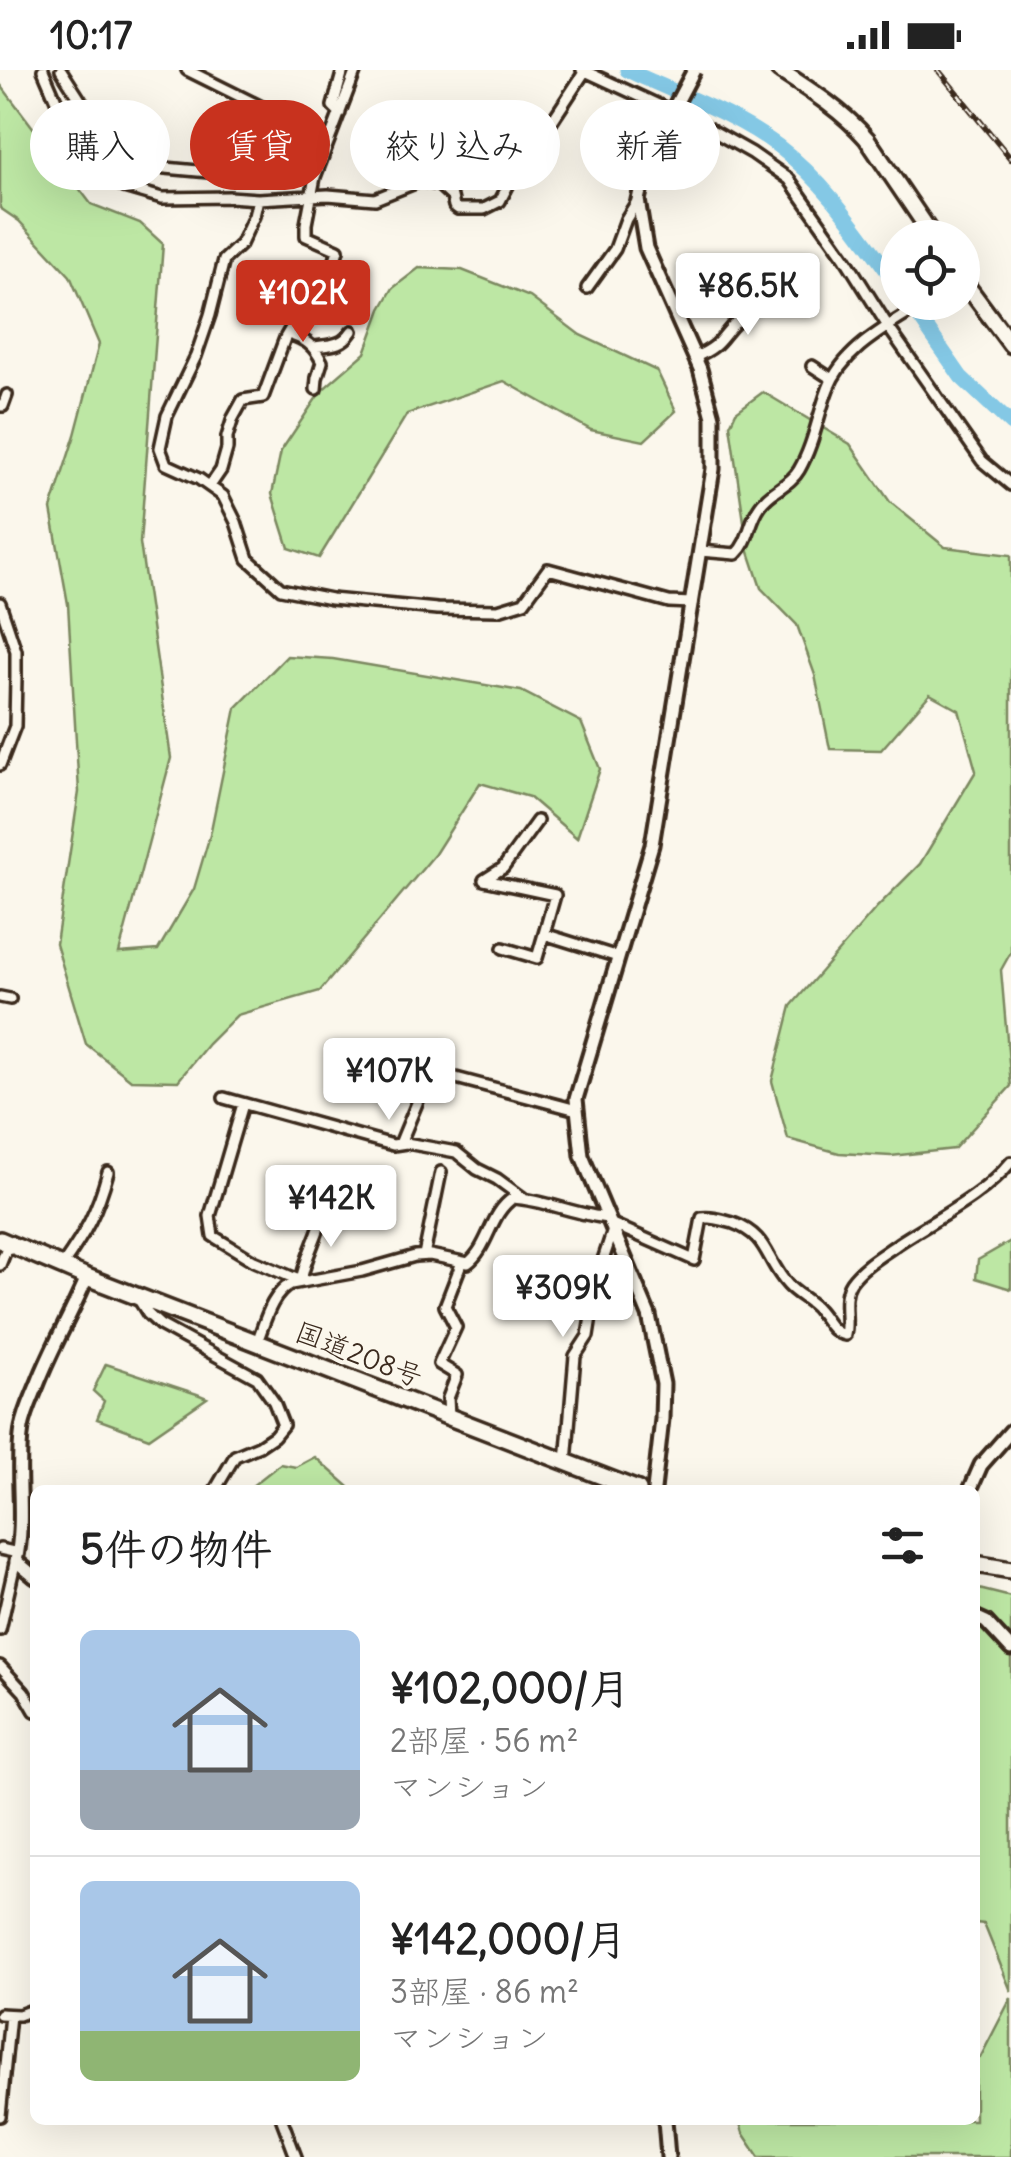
<!DOCTYPE html>
<html lang="ja">
<head>
<meta charset="utf-8">
<style>
  :root { --surface:#fff; --page:#f2f2f2; --text:#222; --muted:#767676; --line:#e0e0e0; --accent:#c8321e }
  body { margin:0; font-family:Delius,"Klee One",sans-serif; background:var(--page); color:var(--text); height:100vh; display:flex; flex-direction:column; font-size:38px; white-space:nowrap }
  * { box-sizing:border-box; margin:0 }
  p { font-size:32px; color:var(--muted) }
  .icon { flex:none; width:55px; height:55px; fill:none; stroke:currentColor; stroke-width:2; stroke-linecap:round; stroke-linejoin:round }
  .map { position:relative; flex:1; overflow:hidden }
  .sheet { position:absolute; left:30px; top:1415px; width:950px; height:640px; display:flex; flex-direction:column; background:var(--surface); border-radius:15px; box-shadow:0 10px 40px #0002 }
  .sheet>* { flex:none }
  .top-card { position:absolute; left:30px; top:30px; width:952px; height:90px; display:flex; gap:20px }
  .tools { position:absolute; left:880px; top:150px; display:grid; gap:20px }
  .tools a { display:grid; place-items:center; width:100px; height:100px; border-radius:50%; background:var(--surface); box-shadow:0 10px 40px #0002; font-size:50px }
  .price { position:absolute; translate:-50% -85px; padding:0 22px; border-radius:10px; background:#fff; color:#222; font-size:32px; line-height:65px; filter:drop-shadow(0 2px 5px #0008) }
  .price::after { content:''; position:absolute; left:50%; top:60px; width:30px; height:22px; margin-left:-15px; background:inherit; clip-path:polygon(0 0,100% 0,50% 100%) }
  .price.current { background:var(--accent); color:#fff }
  ul { padding:0; list-style:none }
  li { display:flex; align-items:center; gap:30px; height:250px; padding:0 50px }
  li+li { border-top:2px solid var(--line) }
  li span { display:grid; place-items:center; flex:none; width:280px; height:200px; border-radius:15px; color:#555 }
  li>.icon { margin-inline-start:auto }
  span .icon { width:120px; height:120px; fill:#fffc; stroke-width:1 }
  li b { font-size:42px }
  h2 { display:flex; justify-content:space-between; align-items:center; height:120px; padding:0 50px; font-size:42px }
  .tag { padding:0 35px; border-radius:45px; background:var(--surface); box-shadow:0 10px 40px #0002; font-size:35px; line-height:90px }
  .tag.current { background:var(--accent); color:#fff }
  .status { display:flex; justify-content:space-between; align-items:center; height:70px; padding:0 50px; background:var(--surface); direction:ltr }
  .status svg { height:28px; fill:currentColor }
  .map>svg:first-child { display:block }
  .green { fill:#bde7a4; stroke:#7c8861; stroke-width:2.5 }
  .lines { fill:none; stroke-linecap:round; stroke-linejoin:round }
  .river { stroke:#84c8e5; stroke-width:15 }
  .minor-casing { stroke:#3b2a1e; stroke-width:16 }
  .tertiary-casing { stroke:#3b2a1e; stroke-width:19 }
  .secondary-casing { stroke:#3b2a1e; stroke-width:21 }
  .trunk-casing { stroke:#3b2a1e; stroke-width:22 }
  .minor { stroke:#fbf7ec; stroke-width:9 }
  .tertiary { stroke:#fbf7ec; stroke-width:11 }
  .secondary { stroke:#fbf7ec; stroke-width:14 }
  .trunk { stroke:#fbf7ec; stroke-width:15 }
  .rail-casing { stroke:#3b2a1e; stroke-width:6 }
  .rail { stroke:#fbf7ec; stroke-width:2.5; stroke-dasharray:8; stroke-linecap:butt }
  .tertiary-bridge-casing { stroke:#3b2a1e; stroke-width:19; stroke-linecap:butt }
  .tertiary-bridge { stroke:#fbf7ec; stroke-width:11 }
  .labels { text-anchor:middle; stroke-width:8; stroke-linejoin:round; paint-order:stroke }
  .street-label { font-size:28px; fill:#3b2a1e; stroke:#fbf7ec }
</style>
</head>
<body>
<div class="status"><b>10:17</b><svg viewBox="0 0 49 12"><path d="M0 12V9h3v3zM5 12V6h3v6zM10 12V3h3v9zM15 12V0h3v12zM26 1h20v11H26zM47 4h2v5h-2z"/></svg></div>
<div class="map">
<svg width="1011" height="2087" viewBox="0 0 1011 2087">
  <rect width="100%" height="100%" fill="#fbf7ec"/>
  <filter id="ink" filterUnits="userSpaceOnUse"><feTurbulence type="fractalNoise" baseFrequency=".01" numOctaves="2"/><feDisplacementMap in="SourceGraphic" scale="20" xChannelSelector="R" yChannelSelector="G"/><feConvolveMatrix kernelMatrix="1 2 1 2 8 2 1 2 1" color-interpolation-filters="sRGB"/></filter>
  <g filter="url(#ink)">
    <!-- green -->
    <path class="green" d="M0,14L91,134L140,153L163,174L140,473L171,688L119,883L158,880L194,819L210,765L236,638L287,586L333,589L521,621L581,652L600,699L577,768L529,727L480,713L435,784L320,921L237,945L208,974L178,1011L131,1010L86,974L56,874L79,722L68,534L51,439L75,365L99,274L70,206L19,151L0,138Z
      M419,198L462,200L530,227L580,265L657,301L676,341L644,371L591,360L504,311L407,344L319,488L289,478L272,424L281,381L321,321L365,283L381,239L393,218Z
      M763,322L850,374L890,432L945,477L1011,485V882L1001,900L1011,1016L954,1079L891,1086L839,1083L788,1069L772,1011L791,936L877,837L920,794L976,701L959,640L930,624L881,680L830,679L815,605L797,555L761,518L748,479L730,355L736,342Z
      M1011,1171V1219L976,1208L978,1190Z
      M106,1294L197,1324L207,1328L149,1368L97,1349L104,1331L93,1321Z
      M315,1387L349,1417L348,1420H247L280,1394L296,1397Z
      M975,1518L1011,1527V1921L984,1854L975,1853Z
      M1011,1928V2087H759L743,2063L739,2050H975V1989L980,1988Z"/>
    <g class="lines">
      <!-- river -->
      <path class="river" d="M627,0C677,24 733,42 778,76C827,113 862,167 898,216
        M909,232L961,307L1011,354"/>
      <!-- minor casing -->
      <g class="minor-casing">
        <path id="minor" d="M43,0L61,42L84,83L100,102L124,117L162,128L229,127L258,129L328,125L375,129L420,111L439,115L452,127L454,136L458,139H484L500,131L524,85L547,59L585,1L582,0
          M61,0L115,84L133,95L263,107L316,104
          M187,0L328,70
          M585,1L706,57L752,83L789,109L845,188L891,261L982,391L1011,415
          M340,43L333,36L343,0
          M258,129L254,146L241,174L224,190L210,245L196,286L167,346L160,378L166,394L199,409L223,426L236,452L248,489L281,519L331,529L437,539L498,540L524,532L548,499L669,532L692,533
          M587,218L615,179L626,149L638,130
          M288,264C305,269 314,275 322,292L317,308L316,319
          M314,277C331,275 342,276 352,261
          M695,287C723,275 719,268 738,250C751,237 770,227 786,216
          M812,296L832,309
          M0,336H3L7,325
          M210,416L221,400L227,379V367L233,348L243,330L263,327L285,268L299,244L331,204L338,180L306,166V154L315,107L356,0
          M700,481L736,484C750,471 749,451 760,436C770,420 790,416 799,400C814,374 818,345 828,319C844,277 890,256 926,232
          M0,533L16,581V607L15,656L0,695
          M537,751L503,798L484,810L555,825L544,864L618,887
          M503,878L537,888L544,864
          M0,927L10,929
          M224,1028L393,1075L406,1073L456,1082L477,1099L497,1109L523,1128
          M243,1034L210,1146L213,1166L254,1191L301,1211C306,1184 318,1167 324,1141
          M400,1074L424,1016L437,1003L577,1040
          M610,1153L694,1190L702,1148C713,1147 722,1150 733,1153C769,1166 765,1190 788,1215C797,1225 810,1230 818,1240C828,1251 830,1262 845,1265C849,1248 841,1227 851,1212C862,1196 884,1184 899,1173C937,1148 982,1127 1011,1092
          M424,1185L441,1102
          M0,1195L6,1180
          M62,1196C86,1162 97,1142 108,1102
          M138,1228L148,1244L160,1255L257,1308L274,1332L283,1355L274,1366L259,1376L235,1386L215,1420
          M257,1272C265,1252 271,1224 291,1214L362,1201L415,1186L430,1185L468,1193C489,1177 490,1143 513,1128C545,1130 576,1145 608,1148
          M449,1347L448,1328L457,1305L439,1294L456,1257L445,1236L462,1192
          M566,1392L575,1286L588,1266L597,1208L613,1160
          M0,1479L18,1483
          M0,1560L16,1489
          M0,1596L24,1622L35,1641
          M0,1944L19,1945L35,1939
          M0,2046L10,1945
          M282,2050L296,2087"/>
      </g>
      <!-- tertiary casing -->
      <g class="tertiary-casing">
        <path id="tertiary" d="M654,1420L662,1349L663,1314L649,1245L582,1086L576,1029L652,775L713,399V347L700,299L646,178L638,130L647,91L667,51
          M970,1420L981,1395L1011,1361
          M35,1507L16,1491C26,1448 15,1401 22,1358C25,1342 32,1328 38,1313C52,1277 72,1243 87,1207
          M975,1547L986,1552L1011,1579
          M665,2050L668,2087"/>
      </g>
      <!-- secondary casing -->
      <g class="secondary-casing">
        <path id="secondary" d="M779,0C810,20 843,41 867,69L934,168
          M962,209L1011,275"/>
      </g>
      <!-- trunk casing -->
      <g class="trunk-casing">
        <path id="trunk" d="M0,1170L87,1207L638,1420
          M975,1494L1011,1500"/>
      </g>
      <!-- minor -->
      <use href="#minor" class="minor"/>
      <!-- tertiary -->
      <use href="#tertiary" class="tertiary"/>
      <!-- secondary -->
      <use href="#secondary" class="secondary"/>
      <!-- trunk -->
      <use href="#trunk" class="trunk"/>
      <!-- rail casing -->
      <g class="rail-casing">
        <path id="rail" d="M938,0L1011,89"/>
      </g>
      <!-- rail -->
      <use href="#rail" class="rail"/>
      <!-- tertiary-bridge casing -->
      <g class="tertiary-bridge-casing">
        <path id="tertiary-bridge" d="M667,51L694,0"/>
      </g>
      <!-- tertiary-bridge -->
      <use href="#tertiary-bridge" class="tertiary-bridge"/>
    </g>
  </g>
  <g class="labels">
    <!-- street labels -->
    <g class="street-label">
      <text transform="translate(359 1284) rotate(21)" y="10">国道208号</text>
    </g>
  </g>
</svg>
<div class="tools">
<a><svg class="icon" aria-label="locate" viewBox="0 0 24 24"><circle cx="12" cy="12" r="6"/><path d="M12 2v4M12 18v4M2 12h4M18 12h4"/></svg></a>
</div>
<b class="price" style="left:748px;top:268px">¥86.5K</b>
<b class="price current" style="left:303px;top:275px">¥102K</b>
<b class="price" style="left:389px;top:1053px">¥107K</b>
<b class="price" style="left:331px;top:1180px">¥142K</b>
<b class="price" style="left:563px;top:1270px">¥309K</b>
<div class="top-card">
<a class="tag">購入</a>
<a class="tag current">賃貸</a>
<a class="tag">絞り込み</a>
<a class="tag">新着</a>
</div>
<section class="sheet">
<h2>5件の物件<svg class="icon" aria-label="filters" viewBox="0 0 24 24"><path d="M4 7h16M4 17h16"/><circle cx="9" cy="7" r="2"/><circle cx="15" cy="17" r="2"/></svg></h2>
<ul>
<li><span style="background:linear-gradient(#a9c7e8 70%,#9aa5b1 0)"><svg class="icon" aria-label="home" viewBox="0 0 24 24"><path d="M3 11l9-7 9 7M6 9v11h12V9"/></svg></span><div><b>¥102,000/月</b><p>2部屋 · 56 m²</p><p>マンション</p></div></li>
<li><span style="background:linear-gradient(#a9c7e8 75%,#8fb573 0)"><svg class="icon" aria-label="home" viewBox="0 0 24 24"><path d="M3 11l9-7 9 7M6 9v11h12V9"/></svg></span><div><b>¥142,000/月</b><p>3部屋 · 86 m²</p><p>マンション</p></div></li>
</ul>
</section>
</div>
</body>
</html>
